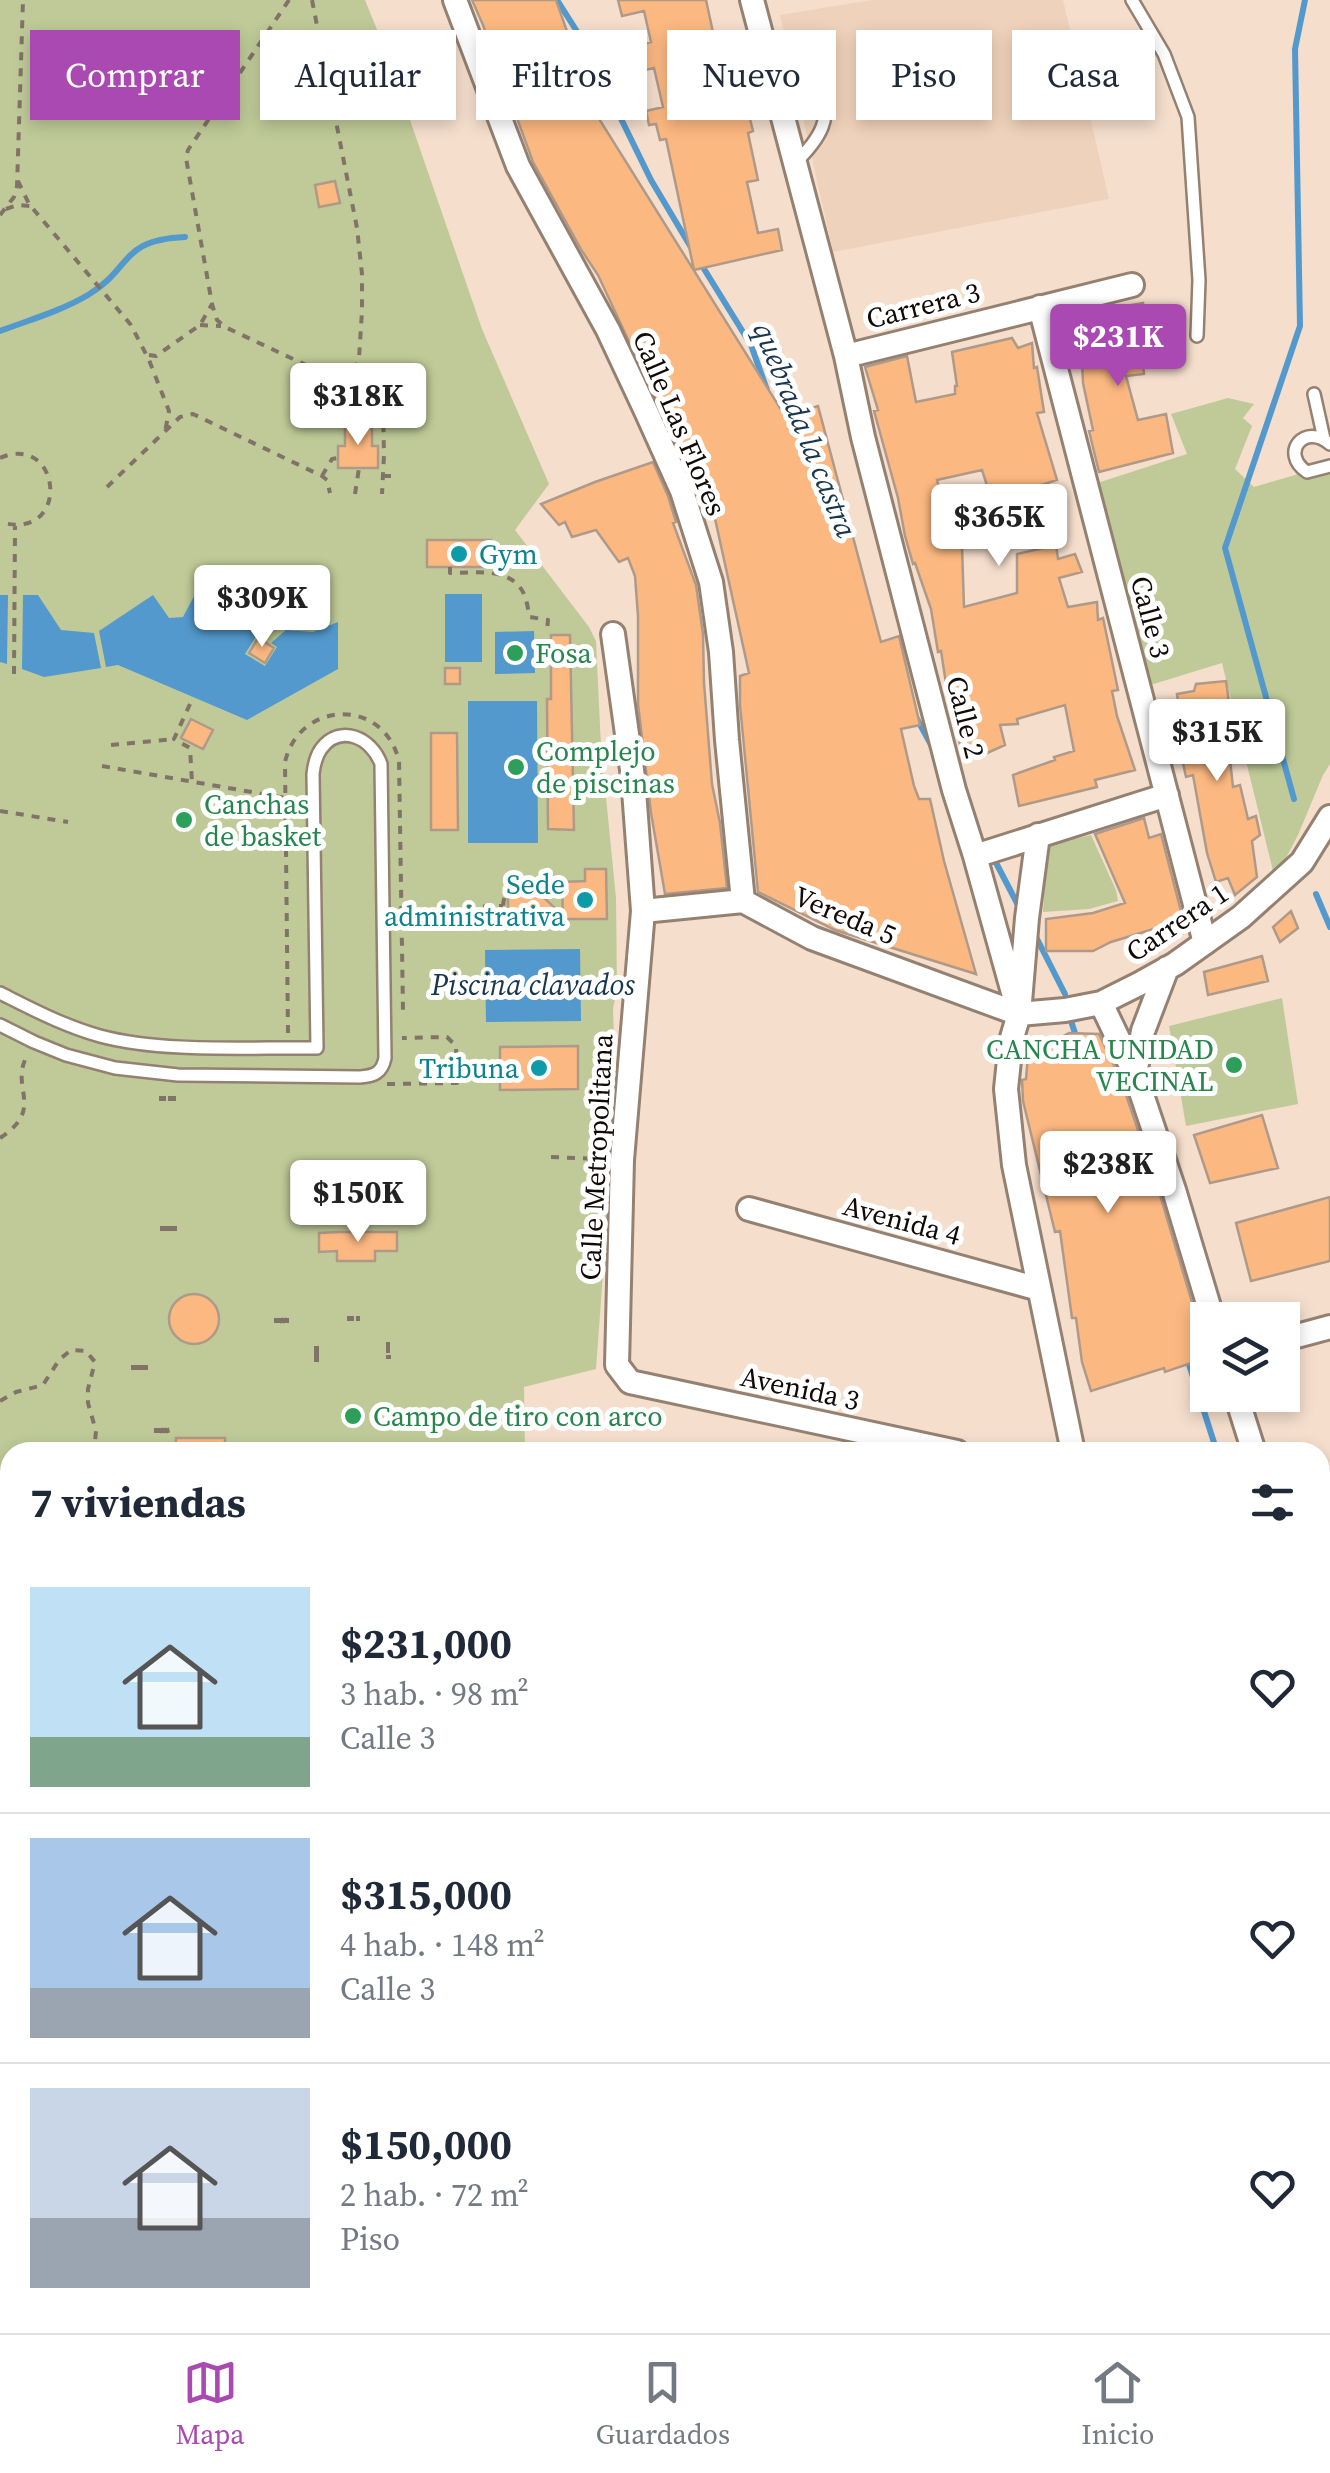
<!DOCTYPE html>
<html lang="es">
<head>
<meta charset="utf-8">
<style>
  :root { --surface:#fff; --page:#f2f2f3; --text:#1f2937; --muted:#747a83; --line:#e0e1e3; --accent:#aa49b1 }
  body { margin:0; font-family:"Source Serif 4",serif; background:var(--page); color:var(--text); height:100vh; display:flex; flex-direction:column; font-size:38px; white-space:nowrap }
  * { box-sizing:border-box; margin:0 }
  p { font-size:32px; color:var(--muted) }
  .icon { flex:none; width:55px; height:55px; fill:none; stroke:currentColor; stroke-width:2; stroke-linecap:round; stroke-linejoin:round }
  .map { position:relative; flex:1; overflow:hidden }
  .panel { position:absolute; left:0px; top:1442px; width:1330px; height:892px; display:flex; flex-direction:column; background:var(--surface); border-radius:30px 30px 0 0; box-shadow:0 5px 15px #0003 }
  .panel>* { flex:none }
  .hud { position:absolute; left:30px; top:30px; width:1270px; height:90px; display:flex; gap:20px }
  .fabs { position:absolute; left:1190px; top:1302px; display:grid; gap:20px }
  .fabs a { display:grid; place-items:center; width:110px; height:110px; border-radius:0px; background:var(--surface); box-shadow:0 5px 15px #0003; font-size:50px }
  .price { position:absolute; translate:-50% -85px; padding:0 22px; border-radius:10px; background:#fff; color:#222; font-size:32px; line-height:65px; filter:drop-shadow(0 2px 5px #0008) }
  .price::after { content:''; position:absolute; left:50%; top:60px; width:30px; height:22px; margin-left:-15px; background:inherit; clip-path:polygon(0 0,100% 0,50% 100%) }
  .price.selected { background:var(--accent); color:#fff }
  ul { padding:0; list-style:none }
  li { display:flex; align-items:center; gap:30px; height:250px; padding:0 30px }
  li+li { border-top:2px solid var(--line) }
  li span { display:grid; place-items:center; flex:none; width:280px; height:200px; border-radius:0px; color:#555 }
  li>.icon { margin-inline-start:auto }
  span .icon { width:120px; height:120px; fill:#fffc; stroke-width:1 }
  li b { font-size:42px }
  h2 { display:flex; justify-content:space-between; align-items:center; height:120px; padding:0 30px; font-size:42px }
  .pill { padding:0 35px; border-radius:0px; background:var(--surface); box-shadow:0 5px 15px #0003; font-size:35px; line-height:90px }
  .pill.selected { background:var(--accent); color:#fff }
  .menu { display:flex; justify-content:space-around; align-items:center; height:140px; border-top:2px solid var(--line); background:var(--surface); font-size:28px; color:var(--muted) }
  .menu a { display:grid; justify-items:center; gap:5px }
  .menu .selected { color:var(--accent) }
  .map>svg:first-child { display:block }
  .built { fill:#efd2bb }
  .green { fill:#bfca98 }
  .water { fill:#5399cd }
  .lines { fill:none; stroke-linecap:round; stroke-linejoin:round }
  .stream { stroke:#5399cd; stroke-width:6 }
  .building { fill:#fcb881; stroke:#af9a89; stroke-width:2.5 }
  .lane-casing { stroke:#958171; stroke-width:16 }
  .street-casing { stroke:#958171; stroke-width:28 }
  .path { stroke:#827368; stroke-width:4; stroke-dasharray:8 8; stroke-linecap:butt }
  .lane { stroke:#fff; stroke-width:11 }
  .street { stroke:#fff; stroke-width:22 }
  .culture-dot { fill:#0f9aa8; stroke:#fff; stroke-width:4 }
  .leisure-dot { fill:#2e9e5b; stroke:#fff; stroke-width:4 }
  .labels { text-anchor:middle; stroke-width:10; stroke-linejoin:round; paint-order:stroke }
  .street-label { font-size:28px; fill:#110905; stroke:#fff }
  .culture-label { font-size:28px; fill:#0d838f; stroke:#fff; text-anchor:end }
  .leisure-label { font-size:28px; fill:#27864d; stroke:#fff; text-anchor:start }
  .water-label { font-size:30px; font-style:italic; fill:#18364d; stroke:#fff }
</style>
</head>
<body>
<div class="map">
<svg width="1330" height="2333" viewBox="0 0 1330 2333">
  <rect width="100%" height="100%" fill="#f5decc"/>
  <!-- built -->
  <path class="built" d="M872,0H1063L1109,199L833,252L780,15Z"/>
  <!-- green -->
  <path class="green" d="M0,0H365L389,59L482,329L549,484L515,530L589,627L596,641L601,747L616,898L617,989L613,1009L616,1096L596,1369L524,1387L525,1452H10V1623H0Z
    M1228,398L1254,404L1243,418L1252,426L1235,469L1254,487L1330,465V764L1323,775L1298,835L1275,879L1222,663L1147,686L1091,485L1187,454L1171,414Z
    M1091,835L1116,890L1118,901L1089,909L1043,912L1047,845Z
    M1282,998L1298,1104L1186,1126L1169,1026Z
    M0,1978H10V2041H0Z
    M1320,2161L1330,2166V2290L1320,2289Z"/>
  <!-- water -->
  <path class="water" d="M233,582L270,627L264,639L257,635L245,654L265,666L277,647L271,643L286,630L313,632L338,622V669L247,720L118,665L106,667L99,631L153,595L169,618L183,617L201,583Z
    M445,594H482V662H445Z
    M0,595H8L7,664L0,662Z
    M23,595H38L61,630L94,633L101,668L44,677L22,669Z
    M534,631L535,673L495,674V632Z
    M468,701H537L538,843H468Z
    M580,949L581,1021L486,1022L485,950Z"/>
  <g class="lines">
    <!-- stream -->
    <path class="stream" d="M557,0L583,41L651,180L692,249
      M701,264L751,345L767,390
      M0,331C29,320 61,311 88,295C133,268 119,240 185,237
      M917,719L935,752
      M1294,799L1225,548L1300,326L1295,49L1305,0
      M992,855L1019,907
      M1316,894L1330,927
      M1033,931L1065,994
      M1071,1021L1077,1039
      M1187,1358L1217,1452
      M1320,1715L1326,1724"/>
  </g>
  <!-- building -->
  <path class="building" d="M472,0H556L596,114L785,416L818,406L881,642L899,636L920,725L901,729L914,786L919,799H930L944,861L976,974L835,930L758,892L740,705V676L749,673L712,505H710L701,466L688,468L598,275L582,251L533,162L483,25Z
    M618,0H706L714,37L729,34L746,115H749L753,131L748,133L758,180L747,182L758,233L778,229L782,250L694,270L666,139L660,140L656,124L649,125L646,111L663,107L654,68L636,72L631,47L651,42L644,11L622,16Z
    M335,181L340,203L319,207L315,185Z
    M1143,303V333H1140L1144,374L1126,376L1138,420L1166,414L1173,453L1099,472L1089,431L1093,430L1083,383L1081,340H1079L1075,315Z
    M1012,338L1018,348L1032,343L1034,368L1037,367L1044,412L1037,413L1057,480L992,501L982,470L937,480L948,522L959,517L966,546L962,547L964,607L1017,593V554L1056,545L1058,559L1075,554L1082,572L1059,578L1068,607L1097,602L1098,620L1103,618L1118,690L1112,691L1117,716L1135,770L1095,780L1097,787L1019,806L1013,775L1055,760L1054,757L1074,751L1065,705L1017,719L1018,724L1000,725L1005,745L985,754L962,759L956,716L950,690H947L941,651L938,652L931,609L915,563L913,564L905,536L898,498L874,411L878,410L865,367L907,356L916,402L955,394V386H957L952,352Z
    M345,423H372V446H378V468H338V446H345Z
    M653,462L668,496L676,522L673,523L696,585L703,634L704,683L712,784L720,823L727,888L665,894L651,813L638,704V616L635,576L628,558L619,562L596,530L572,537L565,522L559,525L541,504L595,482Z
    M427,540H491V567H427Z
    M551,635H570L574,830L548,829L547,699H551Z
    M258,638L274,648L265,663L249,653Z
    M445,668H460V684H445Z
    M1226,681L1232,723L1226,724L1233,787L1240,785L1248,819L1256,816L1260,835L1252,841L1257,877L1235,895L1228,878L1216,882L1207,853L1193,775L1186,777L1178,740L1183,739L1177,694L1194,691L1196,684Z
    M191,719L213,730L203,749L181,738Z
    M431,733H457L458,830H431Z
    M1144,818L1149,838L1161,834L1184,923L1158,938L1157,928L1111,942L1093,951H1046V919L1093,913L1125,903L1095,834Z
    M585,869H606L607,919H563L562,882L585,881Z
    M523,887L537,891L557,910L534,924L525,925L514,920L508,910V897Z
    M1291,911L1298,928L1280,942L1273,927Z
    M1262,956L1268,981L1208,995L1204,972Z
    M1069,1033L1099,1034L1121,1080L1160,1195L1197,1319L1206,1358L1165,1372L1164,1368L1091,1391L1082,1362L1076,1318H1072L1060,1231L1055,1232L1023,1101L1022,1080L1026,1079L1028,1055Z
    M578,1046V1089L500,1090V1047Z
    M1262,1115L1278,1168L1210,1183L1194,1135Z
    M1330,1197V1261L1251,1281L1236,1223Z
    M339,1232H397V1251H375V1261H337V1251L319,1252V1233Z
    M169 1319a25 25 0 1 1 50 0a25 25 0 1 1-50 0Z
    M176,1438H225V1452H176Z"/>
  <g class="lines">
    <!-- lane casing -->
    <g class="lane-casing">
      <path id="lane" d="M1132,0L1164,54L1188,117L1199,280L1197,336
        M774,80C784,83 796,85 806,90C845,109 814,145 794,164
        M1314,394L1324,439
        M1330,444C1305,422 1279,453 1307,472L1330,466
        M0,993C32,1009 64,1026 100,1036C163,1053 250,1047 317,1048L313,774C314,765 316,756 321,749C340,723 372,738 381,764L385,1058C382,1073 374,1076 360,1077L178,1075L115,1068L66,1055L34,1042L0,1025
        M1320,1743L1330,1744
        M1320,1843H1330
        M1320,1873L1330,1878
        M0,2215L10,2216"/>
    </g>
    <!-- street casing -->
    <g class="street-casing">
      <path id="street" d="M455,0L518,166L608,330L646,411L682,491L711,582L721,652L727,740L743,901
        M752,0L846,356L863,437L954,790L975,856L1019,1014
        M1040,307L1205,943
        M846,356L1132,285
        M613,634L633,777L643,911L622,1160L617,1365L630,1382L957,1452
        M1038,835L1027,918L1019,1014L1011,1041L1006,1089L1014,1165L1073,1452
        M975,856L1167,795
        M643,911L743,901L812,938L1019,1014L1065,1010L1101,1003L1139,984L1175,964L1241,917L1302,862L1330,817
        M1101,1003L1135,1074L1174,1190L1213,1320
        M1135,1074L1143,1031L1167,968
        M749,1209L1039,1289
        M1282,1340L1330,1327
        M1236,1395L1254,1452
        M1320,1669L1330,1698
        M0,1787L10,1732
        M0,1867H10
        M1320,2075L1330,2076
        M0,2135H10
        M1320,2315L1330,2314
        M90,2325V2333
        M291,2325V2333
        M484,2325V2333
        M677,2325V2333
        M777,2333L784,2325
        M1203,2333L1210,2325"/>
    </g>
    <!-- path -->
    <path class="path" d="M289,0L188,150L186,158L212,304L217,320L225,327L376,398L383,408L384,455L382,494
      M312,0L357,228L362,274V311L359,358L349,387
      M18,181L29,204L131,325L149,360L169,411L165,432
      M6,209L18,205L30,206
      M0,215L14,197L17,186L23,0
      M200,325L221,326
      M149,355L156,356L200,325L212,304
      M0,458C62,431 72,543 0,522
      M322,476L332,459L338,458
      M383,476H399
      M107,487L180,417L193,414L322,476L327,480L330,493
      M355,494L359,468
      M450,567V573C474,573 511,566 524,594C527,601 528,610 530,617L548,620L547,630
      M14,674L15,526
      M190,704L174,739L190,748L192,782
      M111,745L174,739
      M102,766L286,798
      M0,811L68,822
      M512,884C499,900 501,915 514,929
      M467,907L503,906
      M288,1033L285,762C299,701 383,696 399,761L403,1011H399
      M387,1084L457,1083L456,1046L447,1037L402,1038
      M161,1096V1101
      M164,1096V1101
      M170,1096V1101
      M174,1096V1101
      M0,1138C46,1108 9,1088 27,1056
      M551,1157L601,1159
      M162,1226V1231
      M165,1226V1231
      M169,1226V1231
      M172,1226V1231
      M175,1226V1231
      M349,1316V1321
      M352,1316V1321
      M358,1316V1321
      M276,1318V1323
      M279,1318V1323
      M281,1318L282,1323
      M284,1318L285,1323
      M287,1318V1323
      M386,1344H390
      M314,1348H319
      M386,1348H390
      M314,1351H319
      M386,1351H390
      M314,1354H319
      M314,1357H319
      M386,1357H391
      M314,1360H319
      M133,1365V1370
      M137,1365V1370
      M140,1365V1370
      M143,1365V1370
      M146,1365V1370
      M0,1401L16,1392L43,1385L59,1360L71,1350L86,1351L95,1362L88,1389V1403L96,1431L94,1452
      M156,1428V1433
      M159,1428V1433
      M161,1428L162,1433
      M164,1428L165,1433
      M167,1428L168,1433
      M0,1586L10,1585"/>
    <!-- lane -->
    <use href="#lane" class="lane"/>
    <!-- street -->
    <use href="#street" class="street"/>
  </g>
  <!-- markers -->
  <g class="culture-dot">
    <circle cx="459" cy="554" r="10"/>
    <circle cx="585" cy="900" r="10"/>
    <circle cx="539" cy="1068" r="10"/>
  </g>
  <g class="leisure-dot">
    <circle cx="515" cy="653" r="10"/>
    <circle cx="516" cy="767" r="10"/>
    <circle cx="184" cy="820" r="10"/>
    <circle cx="1234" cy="1065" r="10"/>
    <circle cx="353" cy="1416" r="10"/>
  </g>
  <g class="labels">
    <!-- street labels -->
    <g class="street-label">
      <text transform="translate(923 305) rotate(-14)" y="10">Carrera 3</text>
      <text transform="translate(680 423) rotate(67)" y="10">Calle Las Flores</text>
      <text transform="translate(1151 617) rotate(75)" y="10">Calle 3</text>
      <text transform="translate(966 717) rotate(76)" y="10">Calle 2</text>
      <text transform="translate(845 915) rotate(23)" y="10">Vereda 5</text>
      <text transform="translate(1177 922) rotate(-34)" y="10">Carrera 1</text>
      <text transform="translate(596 1157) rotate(-87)" y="10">Calle Metropolitana</text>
      <text transform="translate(902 1220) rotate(15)" y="10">Avenida 4</text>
      <text transform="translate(800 1388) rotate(12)" y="10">Avenida 3</text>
    </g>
    <!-- culture labels -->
    <g class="culture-label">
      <text x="479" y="564" text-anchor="start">Gym</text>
      <text x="565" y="894">Sede<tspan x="565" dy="32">administrativa</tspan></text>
      <text x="519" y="1078">Tribuna</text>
    </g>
    <!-- leisure labels -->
    <g class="leisure-label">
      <text x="535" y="663">Fosa</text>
      <text x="536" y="761">Complejo<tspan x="536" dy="32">de piscinas</tspan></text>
      <text x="204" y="814">Canchas<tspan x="204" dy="32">de basket</tspan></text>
      <text x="1214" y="1059" text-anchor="end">CANCHA UNIDAD<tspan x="1214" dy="32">VECINAL</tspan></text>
      <text x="373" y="1426">Campo de tiro con arco</text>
    </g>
    <!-- water labels -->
    <g class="water-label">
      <text transform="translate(805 430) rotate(68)" y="10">quebrada la castra</text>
      <text x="533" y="995">Piscina clavados</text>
    </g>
  </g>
</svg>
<div class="fabs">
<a><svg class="icon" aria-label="layers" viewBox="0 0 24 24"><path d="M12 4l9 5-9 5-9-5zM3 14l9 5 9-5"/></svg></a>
</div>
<b class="price selected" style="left:1118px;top:389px">$231K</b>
<b class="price" style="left:358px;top:448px">$318K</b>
<b class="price" style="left:999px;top:569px">$365K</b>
<b class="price" style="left:262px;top:650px">$309K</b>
<b class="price" style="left:1217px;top:784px">$315K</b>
<b class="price" style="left:1108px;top:1216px">$238K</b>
<b class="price" style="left:358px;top:1245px">$150K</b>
<div class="hud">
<a class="pill selected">Comprar</a>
<a class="pill">Alquilar</a>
<a class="pill">Filtros</a>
<a class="pill">Nuevo</a>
<a class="pill">Piso</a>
<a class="pill">Casa</a>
</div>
<section class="panel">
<h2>7 viviendas<svg class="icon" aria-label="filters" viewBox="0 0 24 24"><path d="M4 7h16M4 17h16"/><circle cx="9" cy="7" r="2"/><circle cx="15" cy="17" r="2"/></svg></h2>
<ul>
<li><span style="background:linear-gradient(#bfe0f5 75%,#7fa58c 0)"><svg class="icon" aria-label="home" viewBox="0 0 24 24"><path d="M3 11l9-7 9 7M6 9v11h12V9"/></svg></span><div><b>$231,000</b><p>3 hab. · 98 m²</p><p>Calle 3</p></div><svg class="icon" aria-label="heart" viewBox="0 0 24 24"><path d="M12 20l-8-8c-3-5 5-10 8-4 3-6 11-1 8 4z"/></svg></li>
<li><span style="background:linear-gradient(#a9c7e8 75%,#9aa5b1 0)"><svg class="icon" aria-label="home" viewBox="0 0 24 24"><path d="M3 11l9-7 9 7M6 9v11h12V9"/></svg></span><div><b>$315,000</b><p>4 hab. · 148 m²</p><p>Calle 3</p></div><svg class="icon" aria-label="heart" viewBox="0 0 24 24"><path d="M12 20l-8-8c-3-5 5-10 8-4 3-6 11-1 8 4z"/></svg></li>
<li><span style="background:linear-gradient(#c9d6e8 65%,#9aa5b1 0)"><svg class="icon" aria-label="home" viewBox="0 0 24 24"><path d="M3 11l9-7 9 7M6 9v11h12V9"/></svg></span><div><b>$150,000</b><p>2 hab. · 72 m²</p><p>Piso</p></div><svg class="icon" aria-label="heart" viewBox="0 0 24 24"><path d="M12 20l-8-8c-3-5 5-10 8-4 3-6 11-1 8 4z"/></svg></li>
</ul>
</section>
</div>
<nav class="menu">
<a class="selected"><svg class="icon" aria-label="map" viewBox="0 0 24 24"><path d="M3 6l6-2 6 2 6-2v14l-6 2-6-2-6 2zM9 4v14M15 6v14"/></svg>Mapa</a>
<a><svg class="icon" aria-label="saved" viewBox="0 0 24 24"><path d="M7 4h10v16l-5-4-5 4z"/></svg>Guardados</a>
<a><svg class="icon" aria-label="home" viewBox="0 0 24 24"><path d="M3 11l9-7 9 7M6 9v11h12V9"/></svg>Inicio</a>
</nav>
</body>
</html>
